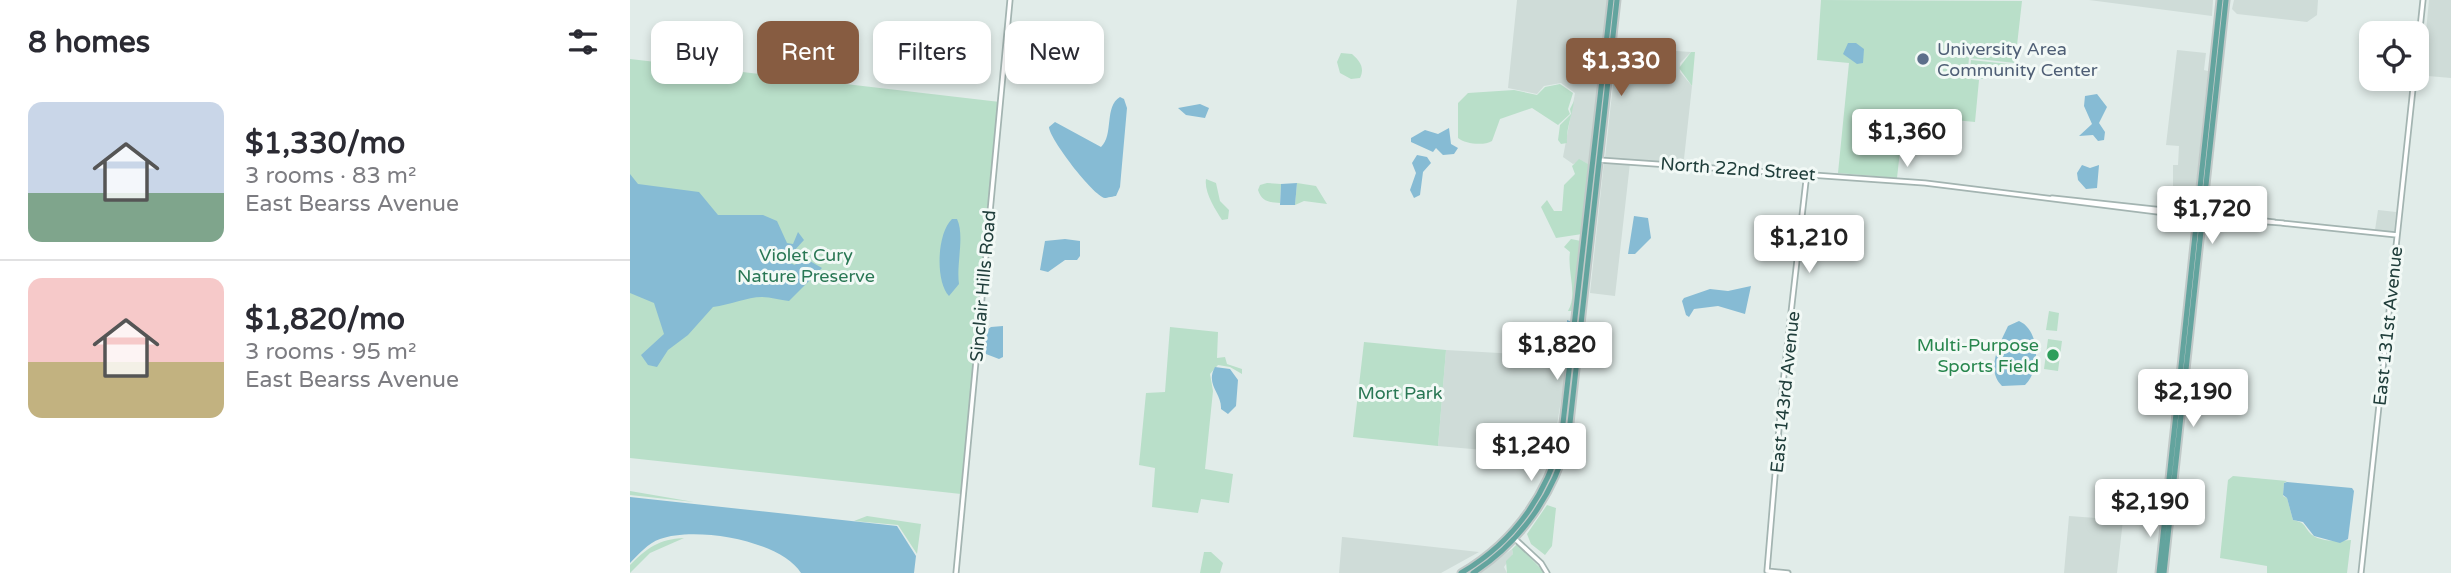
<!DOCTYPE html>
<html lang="en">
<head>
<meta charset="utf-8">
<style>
  :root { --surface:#fff; --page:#f7f7f7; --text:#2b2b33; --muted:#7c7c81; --line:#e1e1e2; --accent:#875c41 }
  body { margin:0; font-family:"Varela Round",sans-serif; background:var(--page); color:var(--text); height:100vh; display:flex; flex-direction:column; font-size:26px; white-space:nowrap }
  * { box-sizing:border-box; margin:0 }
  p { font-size:23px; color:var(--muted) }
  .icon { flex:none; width:38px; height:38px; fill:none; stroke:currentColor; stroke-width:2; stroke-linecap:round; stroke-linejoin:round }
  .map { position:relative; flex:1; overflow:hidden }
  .details { display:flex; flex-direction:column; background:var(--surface); width:630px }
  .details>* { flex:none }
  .hud { position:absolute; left:21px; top:21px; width:665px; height:63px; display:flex; gap:14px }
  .buttons { position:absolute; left:1729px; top:21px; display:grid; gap:14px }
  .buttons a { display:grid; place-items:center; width:70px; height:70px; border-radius:14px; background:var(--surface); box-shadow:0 4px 10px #0003; font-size:35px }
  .price { position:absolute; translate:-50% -60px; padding:0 16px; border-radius:7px; background:#fff; color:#222; font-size:23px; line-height:46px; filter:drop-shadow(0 2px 4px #0008) }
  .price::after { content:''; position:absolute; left:50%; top:42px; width:21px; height:16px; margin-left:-10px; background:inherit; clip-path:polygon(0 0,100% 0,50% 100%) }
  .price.on { background:var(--accent); color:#fff }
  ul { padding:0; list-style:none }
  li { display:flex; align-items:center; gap:21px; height:175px; padding:0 28px }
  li+li { border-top:2px solid var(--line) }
  li span { display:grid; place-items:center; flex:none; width:196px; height:140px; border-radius:14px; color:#555 }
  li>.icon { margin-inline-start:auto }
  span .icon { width:84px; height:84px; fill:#fffc; stroke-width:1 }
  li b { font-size:30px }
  h2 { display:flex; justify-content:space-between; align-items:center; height:84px; padding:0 28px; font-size:30px }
  .tag { padding:0 24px; border-radius:14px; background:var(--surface); box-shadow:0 4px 10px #0003; font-size:24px; line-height:63px }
  .tag.on { background:var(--accent); color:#fff }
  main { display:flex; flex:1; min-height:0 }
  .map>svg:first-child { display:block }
  .built { fill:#cfdcd8 }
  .green { fill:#b9dfc9 }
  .water { fill:#86bbd4 }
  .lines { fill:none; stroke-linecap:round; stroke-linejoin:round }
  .minor-casing { stroke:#a3b4b1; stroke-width:7 }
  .major-casing { stroke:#c1c9c8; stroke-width:9 }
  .minor { stroke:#fff; stroke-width:3.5 }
  .major { stroke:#63a49e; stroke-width:5 }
  .service-dot { fill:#5c6f8a; stroke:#f2f9f6; stroke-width:2.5 }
  .leisure-dot { fill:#2e9e5b; stroke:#f2f9f6; stroke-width:2.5 }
  .labels { text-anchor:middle; stroke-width:6; stroke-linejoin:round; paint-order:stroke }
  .service-label { font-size:18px; fill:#4e5e75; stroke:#f2f9f6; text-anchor:start }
  .street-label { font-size:18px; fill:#203e3b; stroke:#f2f9f6 }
  .park-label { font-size:18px; fill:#297754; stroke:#f2f9f6 }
  .leisure-label { font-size:18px; fill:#27864d; stroke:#f2f9f6; text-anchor:end }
</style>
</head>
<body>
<main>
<section class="details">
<h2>8 homes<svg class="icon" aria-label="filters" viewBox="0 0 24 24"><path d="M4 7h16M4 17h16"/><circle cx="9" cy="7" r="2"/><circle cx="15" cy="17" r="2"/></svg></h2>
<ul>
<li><span style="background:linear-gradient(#c9d6e8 65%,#7fa58c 0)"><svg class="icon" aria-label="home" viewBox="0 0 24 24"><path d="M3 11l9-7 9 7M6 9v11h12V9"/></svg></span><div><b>$1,330/mo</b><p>3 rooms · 83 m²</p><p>East Bearss Avenue</p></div></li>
<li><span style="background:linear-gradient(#f6c9c9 60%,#c2b280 0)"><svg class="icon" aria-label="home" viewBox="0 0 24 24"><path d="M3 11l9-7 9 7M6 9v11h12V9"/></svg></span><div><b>$1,820/mo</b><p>3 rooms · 95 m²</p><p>East Bearss Avenue</p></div></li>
</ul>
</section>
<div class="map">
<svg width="1821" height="573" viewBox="0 0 1821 573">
  <rect width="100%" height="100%" fill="#e1ece9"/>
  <!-- built -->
  <path class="built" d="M887,0H978L960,165L952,161L943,164L933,157L945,93L931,83L914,86L907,94L878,88Z
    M1459,0H1583L1582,16Z
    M1604,0H1688L1687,15L1677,22L1607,14L1602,9Z
    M1799,0H1821V78L1798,76L1795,42Z
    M987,47L1061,52L1050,63V72L1062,86L1054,159L1057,164L975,158Z
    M1547,50L1576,53L1574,70L1578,71L1564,206L1560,209L1543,207V165H1548L1549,146L1536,145Z
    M974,162L1000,163L985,296L960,293Z
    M1748,210L1766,212L1764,232L1745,230Z
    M816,350L938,357L922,456L808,446Z
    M1439,516L1493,520L1487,573H1434Z
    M712,537H713L849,552L811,573H709Z
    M882,549L883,554L874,567L877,573H849Z"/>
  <!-- green -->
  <path class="green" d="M1191,0L1392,1L1385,63L1339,58L1337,78L1349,80L1345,122L1274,115L1267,178L1208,173L1219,63L1187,60Z
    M308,44L322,49L353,48L360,54L359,63L350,71C334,73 312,66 305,50Z
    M1061,52H1065L1062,86L1049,68Z
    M711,53L722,54C730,61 735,68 730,78L721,79L710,73L707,62Z
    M0,59L370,102L331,494L0,458Z
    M1341,60L1379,64L1380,75L1373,77L1372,71L1363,70V76L1352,79L1339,77Z
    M930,84L943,93L938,109L940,114L928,125L902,108L870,119L862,141C854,146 835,144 828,138V103L838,93L884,90L907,95L915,87Z
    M944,101C942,117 936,128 937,143L931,144L928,140L930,125L941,114L940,109Z
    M949,159L960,165L952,234L926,238L911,207L917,200L924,211H932L934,185L945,174L942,166Z
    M576,179L586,183L590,201L599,210L598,219L592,220C585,209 574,192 576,179Z
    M637,183L651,184L650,203C639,202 632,202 628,190L630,185Z
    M667,183L686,186L697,204L674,201L665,205Z
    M941,239L951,241L943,311H938C948,294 937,272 940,252L934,247Z
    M1419,311L1429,313L1427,331L1416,330Z
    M540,327L588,332L587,358L595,357L597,364L612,369V374L600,367L588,365L580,374L583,391L575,469L603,474L599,503L571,499L568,513L522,507L525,468L509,465L516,393L535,392Z
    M1418,339L1432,341L1428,371L1414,369Z
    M734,342L816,350L808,446L723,437Z
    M1603,476L1657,481L1654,483L1653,496L1657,498L1663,520C1675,523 1673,524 1679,532C1688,543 1710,541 1721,540L1717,573H1637V566L1590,558L1598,480Z
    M0,491L64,502L0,495Z
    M917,505L926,508L922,546L915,555L901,544L897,534Z
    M237,516L291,524L287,554L268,525L224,521Z
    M54,538L20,553L0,573V565C17,548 29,539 54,538Z
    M887,544L915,573H877L876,561L883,554L882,549Z
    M574,552H581L593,563L590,573H570Z"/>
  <!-- water -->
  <path class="water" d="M1218,43H1226L1234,49L1233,63L1227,64L1213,54Z
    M1467,94L1477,107L1469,123L1475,132L1474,140L1468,141L1463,135L1449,136L1462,124L1454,106L1455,96Z
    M490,97L494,99L497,108L490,187L486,196C485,196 476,198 475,198C463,196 419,138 419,127L425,122L471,147C484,135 474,106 490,97Z
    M570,104L579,108L575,118L556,115L548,108Z
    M819,128L821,144L828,148L824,154L813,155L806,148L803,152L781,142V138L795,130L808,134Z
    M787,155L797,157L801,163L793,172L790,195L784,198L780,190L786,173L782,163Z
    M1452,165L1460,168L1469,165L1467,188L1456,189L1448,180L1447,173Z
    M0,174L8,184L69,192L88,215H133L147,221L157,243L163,244L168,232L174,240L163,252L160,263L165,265L171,256L192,268L159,301C150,300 141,297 132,297C117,297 100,305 83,307L58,335L38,350L27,367L18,365L11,355L34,334L24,303L0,293Z
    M667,183L665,205H650L651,184Z
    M1004,216L1018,218L1021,238L1005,254H998Z
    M322,219H327C335,236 326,264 329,284L319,296C305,281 307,233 322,219Z
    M435,239L450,241V256L447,260H435L418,272L410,270L415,241Z
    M1121,286L1115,314L1088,306L1064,309L1059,317L1056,315L1052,301L1054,298L1080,289L1098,291Z
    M937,320L942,322L938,355L929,353L937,330Z
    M1389,321C1410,330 1411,370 1395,385L1372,386C1355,370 1370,343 1378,326Z
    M373,326V357L369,359L356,354L354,332L361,327Z
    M585,367L600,369L608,380L606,406L598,414L591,409C592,393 575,385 585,367Z
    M1657,482L1722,488L1724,491L1718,539L1710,543L1684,536L1673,522L1663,520L1657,498L1653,495L1654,483Z
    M0,497L267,526L286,556L284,573H171C150,540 65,526 30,539C18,543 9,554 0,563Z"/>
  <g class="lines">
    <!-- minor casing -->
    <g class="minor-casing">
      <path id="minor" d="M1787,57L1793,0
        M969,160L1295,183L1568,217L1653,223
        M1422,198L1644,222
        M1651,223L1767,235
        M884,538L911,563L917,573
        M326,573L380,0
        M1158,573L1137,571L1152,392L1177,172
        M1731,573L1784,79"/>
    </g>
    <!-- major casing -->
    <g class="major-casing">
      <path id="major" d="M831,573C882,543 915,497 931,441L981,0
        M843,573C891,542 923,495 938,441L987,0
        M1529,573L1590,0
        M1534,573L1596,0"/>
    </g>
    <!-- minor -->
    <use href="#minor" class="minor"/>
    <!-- major -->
    <use href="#major" class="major"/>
  </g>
  <!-- markers -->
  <circle class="service-dot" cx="1293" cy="59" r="7"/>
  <circle class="leisure-dot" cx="1423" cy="355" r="7"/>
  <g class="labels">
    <!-- service labels -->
    <g class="service-label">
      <text x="1307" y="55">University Area<tspan x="1307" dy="21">Community Center</tspan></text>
    </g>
    <!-- street labels -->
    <g class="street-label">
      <text transform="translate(1108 169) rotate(4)" y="6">North 22nd Street</text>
      <text transform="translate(353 286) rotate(-85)" y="6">Sinclair Hills Road</text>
      <text transform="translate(1758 326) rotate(-84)" y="6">East 131st Avenue</text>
      <text transform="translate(1155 392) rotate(-84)" y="6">East 143rd Avenue</text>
    </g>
    <!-- park labels -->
    <g class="park-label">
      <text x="176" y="261">Violet Cury<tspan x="176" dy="21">Nature Preserve</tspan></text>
      <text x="770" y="399">Mort Park</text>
    </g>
    <!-- leisure labels -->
    <g class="leisure-label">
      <text x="1409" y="351">Multi-Purpose<tspan x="1409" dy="21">Sports Field</tspan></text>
    </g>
  </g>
</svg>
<div class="buttons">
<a><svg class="icon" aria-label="locate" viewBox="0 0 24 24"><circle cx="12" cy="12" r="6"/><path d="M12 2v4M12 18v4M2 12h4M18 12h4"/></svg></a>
</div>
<b class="price on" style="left:991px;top:98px">$1,330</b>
<b class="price" style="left:1277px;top:169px">$1,360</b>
<b class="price" style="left:1582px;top:246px">$1,720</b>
<b class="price" style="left:1179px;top:275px">$1,210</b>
<b class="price" style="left:927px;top:382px">$1,820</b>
<b class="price" style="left:1563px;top:429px">$2,190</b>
<b class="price" style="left:901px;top:483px">$1,240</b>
<b class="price" style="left:1520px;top:539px">$2,190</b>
<div class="hud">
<a class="tag">Buy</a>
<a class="tag on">Rent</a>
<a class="tag">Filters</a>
<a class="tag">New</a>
</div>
</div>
</main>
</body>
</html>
